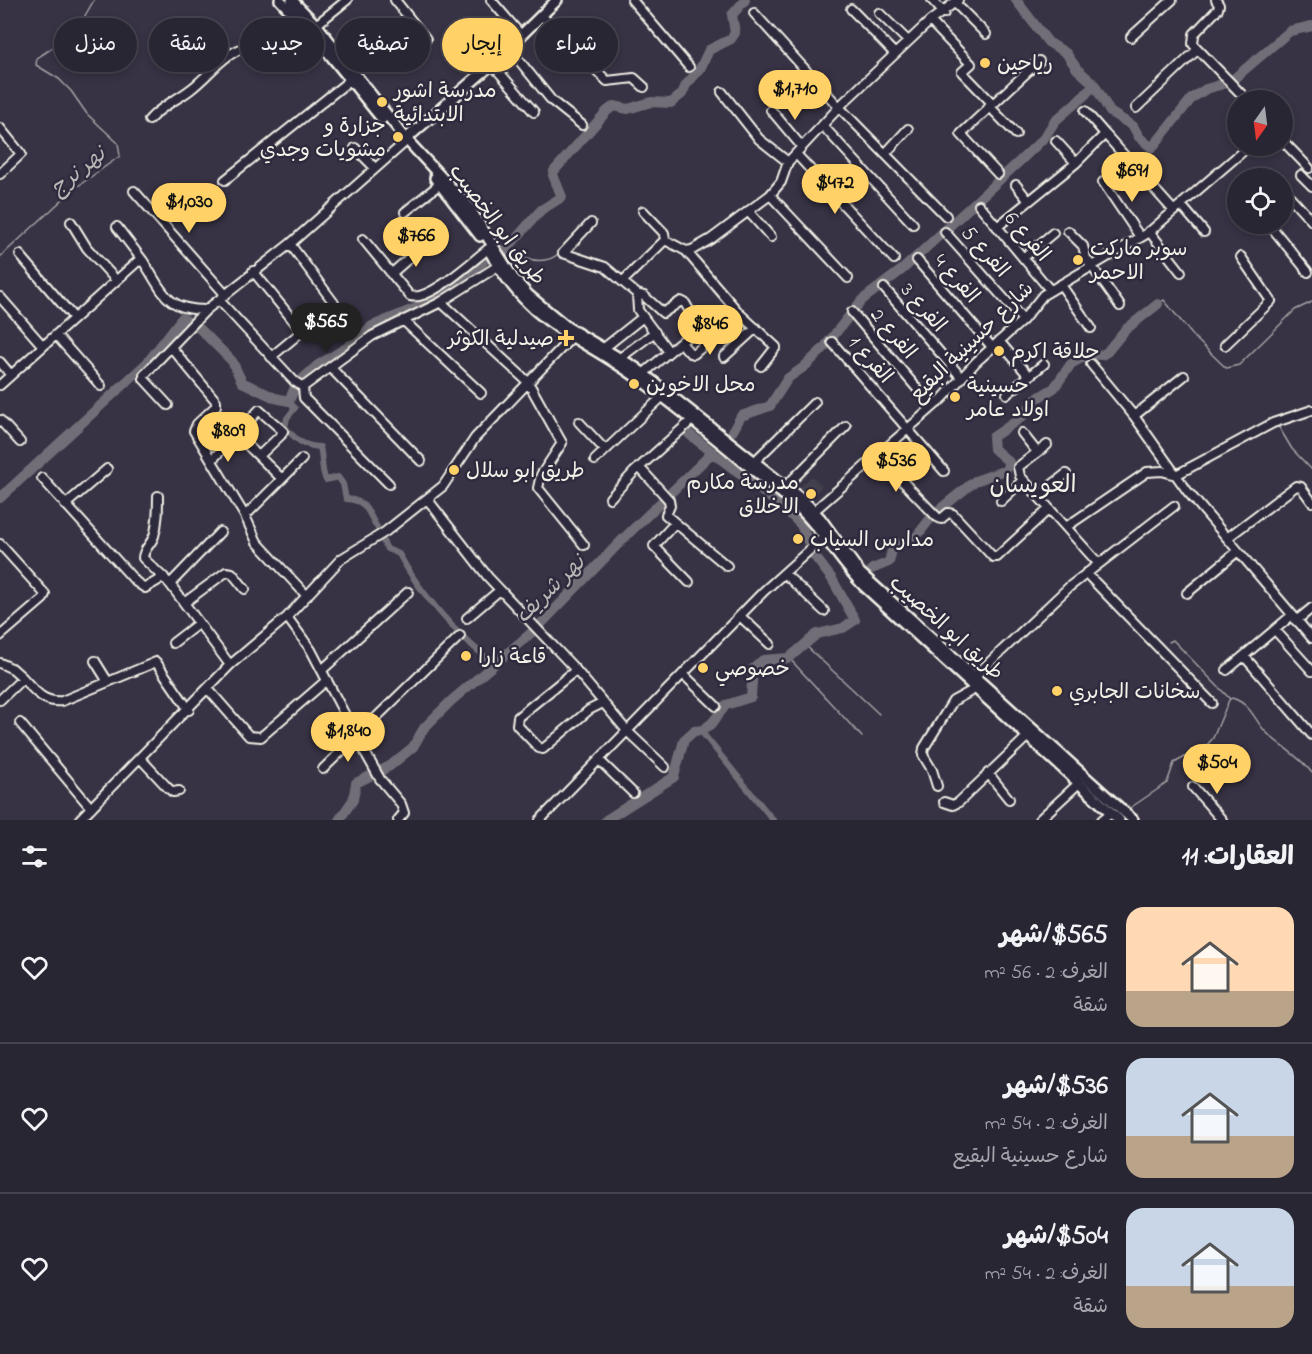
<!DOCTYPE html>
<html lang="ar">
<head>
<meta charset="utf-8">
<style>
  :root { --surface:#292633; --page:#35323f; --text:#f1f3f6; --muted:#a5a5ac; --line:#45434e; --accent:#ffd166 }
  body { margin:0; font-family:"Indie Flower","Playpen Sans Arabic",sans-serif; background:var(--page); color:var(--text); direction:rtl; height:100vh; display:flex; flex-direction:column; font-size:22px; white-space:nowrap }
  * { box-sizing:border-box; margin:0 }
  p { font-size:20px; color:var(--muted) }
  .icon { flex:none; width:33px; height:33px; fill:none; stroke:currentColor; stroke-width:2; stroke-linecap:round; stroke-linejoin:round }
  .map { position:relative; height:820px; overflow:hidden; direction:ltr }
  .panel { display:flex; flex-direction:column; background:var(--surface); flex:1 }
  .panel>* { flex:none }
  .hud { position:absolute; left:18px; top:18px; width:600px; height:54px; direction:rtl; display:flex; gap:12px }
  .needle { width:39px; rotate:194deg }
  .tools { position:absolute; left:1227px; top:90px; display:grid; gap:12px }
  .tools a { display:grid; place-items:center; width:66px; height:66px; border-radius:50%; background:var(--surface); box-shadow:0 3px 9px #0003,0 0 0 2px var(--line); font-size:30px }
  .price { position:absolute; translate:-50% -51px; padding:0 14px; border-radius:21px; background:var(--accent); color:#111; font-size:20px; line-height:39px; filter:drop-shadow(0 2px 3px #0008) }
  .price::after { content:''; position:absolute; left:50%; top:36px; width:18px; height:14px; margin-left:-9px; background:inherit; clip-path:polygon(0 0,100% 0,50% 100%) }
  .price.selected { background:#222; color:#fff }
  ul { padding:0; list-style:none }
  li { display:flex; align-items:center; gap:18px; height:150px; padding:0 18px }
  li+li { border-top:2px solid var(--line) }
  li span { display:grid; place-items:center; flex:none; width:168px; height:120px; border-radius:18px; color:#555 }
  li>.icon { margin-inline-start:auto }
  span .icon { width:72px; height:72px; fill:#fffc; stroke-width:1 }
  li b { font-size:26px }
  h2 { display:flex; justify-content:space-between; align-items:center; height:72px; padding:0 18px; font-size:26px }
  .chip { padding:0 21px; border-radius:27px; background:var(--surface); box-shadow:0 3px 9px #0003,0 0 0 2px var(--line); font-size:21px; line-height:54px }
  .chip.selected { background:var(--accent); color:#111 }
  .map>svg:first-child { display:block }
  .built { fill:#433f4e }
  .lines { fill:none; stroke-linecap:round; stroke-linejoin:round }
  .stream { stroke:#a6a2a4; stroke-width:1.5 }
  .canal { stroke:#726e77; stroke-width:6 }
  .river { stroke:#726e77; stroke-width:10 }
  .minor-casing { stroke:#f4f1e8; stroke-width:12 }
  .major-casing { stroke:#f4f1e8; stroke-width:14 }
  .minor { stroke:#2f2a3d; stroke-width:8 }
  .major { stroke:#2f2a3d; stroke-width:9 }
  .poi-dot { fill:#ffd166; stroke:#2f2a3d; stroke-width:2 }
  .labels { text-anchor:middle; stroke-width:5; stroke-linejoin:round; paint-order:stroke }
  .poi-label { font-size:21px; fill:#f4f1e8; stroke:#2f2a3d; text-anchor:start }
  .street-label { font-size:21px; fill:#f4f1e8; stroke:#2f2a3d }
  .water-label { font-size:22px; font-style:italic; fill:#bab6b5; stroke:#2f2a3d }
  .quarter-label { font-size:24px; fill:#f4f1e8; stroke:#2f2a3d }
</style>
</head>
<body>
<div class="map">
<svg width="1312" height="820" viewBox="0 0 1312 820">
  <rect width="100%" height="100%" fill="#373244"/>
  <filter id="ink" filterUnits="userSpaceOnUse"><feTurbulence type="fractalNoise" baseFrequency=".0167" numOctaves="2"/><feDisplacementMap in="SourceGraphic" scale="12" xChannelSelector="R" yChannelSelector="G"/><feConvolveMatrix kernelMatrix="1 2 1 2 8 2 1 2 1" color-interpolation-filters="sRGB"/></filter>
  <g filter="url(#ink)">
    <!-- built -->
    <path class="built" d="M812,476L822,486L810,499L798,488Z"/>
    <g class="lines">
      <!-- stream -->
      <path class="stream" d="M515,256C530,260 547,265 559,253
        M0,257L74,189L120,156L118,143L87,114L71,91L59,79L36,65L37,58L75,33L94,0
        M1158,304L1164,300L1194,337L1226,368L1239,365L1295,310L1312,302
        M1277,424L1292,449L1312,470
        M1110,593L1146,629
        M1169,642L1173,640L1230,699
        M804,644L879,714
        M789,658L862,737
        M1127,810L1167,783L1174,763L1207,745L1213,738L1229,700L1232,698C1251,704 1253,718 1265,731C1280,747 1299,755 1312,773"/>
      <!-- canal -->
      <path class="canal" d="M289,401L295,408L287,418L285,427C296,440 303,446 320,447C323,458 321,471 326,480L338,477L343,484L346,499C369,500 367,514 379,530
        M382,539L387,549L399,554C420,594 458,636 494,664
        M700,730L773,820"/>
      <!-- river -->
      <path class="river" d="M1016,0L1048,42L1066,53L1077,69L1094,84
        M505,251L541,210L562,197L553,175L554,171L607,111L614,106L628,109L651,102L671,103L682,94L686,85L700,69L709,50L731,39L735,33L732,15L745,0
        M733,431L741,416L770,406L788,378L804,367L822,350L862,300L903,269L1022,159L1044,138L1055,121L1085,95L1094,84L1110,112L1133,126L1139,137L1152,148L1192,98L1206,89L1230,82L1290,31L1312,26
        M689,434L786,510L801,525L809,544
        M0,498L147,363L182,318L198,327L232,361L242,382L275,398L289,401L296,385L318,365L346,348L372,326L435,300L483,262
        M872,569L889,562L893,546L916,537L934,514L975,481L1006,470L1009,462L994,449L993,437L1022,417L1036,399L1054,388L1071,364L1089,354L1102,355L1107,352L1125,330L1158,304
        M339,820L353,800L356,783L390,766L413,747L424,728L451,701L537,628L626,536L713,452
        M606,820L674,777L684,740L694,731L703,730L712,723L726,705L751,697L753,669L763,660L789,658L817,634L843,628L855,620L832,579L813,554"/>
      <!-- minor casing -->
      <g class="minor-casing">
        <path id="minor" d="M395,0L426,39L399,64
          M491,0L521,35
          M632,0L689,67
          M932,0L944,13
          M1216,0L1219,5L1218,9L1194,34L1193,44L1247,100
          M955,3L986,34
          M851,9L895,54
          M754,13L839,107L946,216
          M879,13L908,41
          M541,15L607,81L634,78L644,87
          M930,21L971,64L962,72L992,103
          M316,25L347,0
          M1131,37L1172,0
          M509,48L552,101L582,125
          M492,64L534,112
          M722,92L759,139L788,162
          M989,106L1016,134
          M1136,108L1197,50
          M771,110L802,147
          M149,120C161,106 177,100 191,89C211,74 226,49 252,46L273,59L312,33
          M823,126L913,224
          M0,128L21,154L0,174
          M1105,134L1174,211
          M1282,140L1309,168
          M1056,141L1076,163
          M355,148L375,168
          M796,154L894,259
          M885,154L908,129
          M998,174L961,134L1039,61
          M1301,175L1312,186
          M225,180L350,80
          M1103,182L1140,237
          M1016,185L1028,200
          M1283,189L1312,221
          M134,191L225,294
          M770,195L848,278
          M979,205L1050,290
          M1181,205L1204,232
          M643,211L664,233L665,240L686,251L692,250L711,239L770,195L781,182L788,162L842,104L930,21L958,0
          M748,211L771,237
          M405,212L440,184
          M71,222L87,248L116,280
          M591,223L563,253L605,267L637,294L638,310L669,352L643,374
          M1269,224L1308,272
          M117,227L143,261
          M997,227L1076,163L1105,134L1085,111
          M1068,231L1083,246L1086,258L1120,306
          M1149,231L1181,272
          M945,232L1023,320
          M363,239L410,296C429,302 472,261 488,249
          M290,244L334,303L329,319
          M686,251L740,314L776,347L761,366
          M20,255L74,318
          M1023,258L1053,233
          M917,260L992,347
          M253,271L301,330L300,333L271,357
          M391,274L425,244
          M623,281L665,240
          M1061,285L1091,328
          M884,288L961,377
          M637,294L644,296L663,313L681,301L685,303L699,327L669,352
          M0,297L43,346
          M219,300L294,381L303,387
          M441,302L528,382L562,443L541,475L538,488L584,545
          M852,312L932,406
          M403,320L481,393
          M56,335L101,386
          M999,341L1028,375
          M832,342L944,471
          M681,343L690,353L694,354L740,314
          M1225,345L1271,301L1241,257
          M171,347L216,401V406L197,424L194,431L245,516L257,542L307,596
          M604,348L643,317
          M724,357L756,328
          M620,358L655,332
          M0,362L11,375
          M1091,364L1134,416L1188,492L1312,638
          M330,367L421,461
          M0,385L137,262L143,261C163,291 165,310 206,310
          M1007,394L1044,364
          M168,405L144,379V375L206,310L290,244L403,144
          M1134,416L1184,376
          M0,420L20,442
          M579,422L605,450
          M1022,433L1037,452
          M237,435L282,479
          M1047,445L1018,467L1020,476L1098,563
          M877,455L937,517L941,519L948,513L953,514L993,557H997L1049,509
          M212,460L259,410L283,431L281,435L259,456
          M595,460L663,396
          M755,461L815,402
          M639,467L669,500L670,506L666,515L727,566
          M42,478L136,582L145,588L164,577
          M389,484L304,398L303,387L372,336L441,302L498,266
          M786,486L846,426
          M158,496C158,510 158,523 154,536C151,545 143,549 143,558L170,584L230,665
          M1038,496L1066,474
          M610,498L634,472L692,420
          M428,500L488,577L576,670L627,731L665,767
          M1001,501L1023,480
          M65,505L107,469
          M814,511L943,398L976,362L1023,320L1043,295L1148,233L1249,146
          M245,516L302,459
          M674,524L654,546L689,582
          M1066,527L1147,472L1162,471L1176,475L1273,423L1312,410
          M1227,538L1296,486L1301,487L1312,502
          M0,544L45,594L43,599L0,636
          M784,573L824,611
          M1086,573L1212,703
          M170,584L220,532
          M1187,593L1238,551
          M184,603L226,572L232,573L245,589
          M287,617L311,650L357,738L380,779L401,804L404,813L398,820
          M741,617L770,644
          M467,618L500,590
          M1296,621L1312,608
          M1275,630L1312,671
          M173,643L199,623
          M1244,656L1312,735
          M95,661L108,682
          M0,663L13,669L23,678
          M322,670L408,592
          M576,670L518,717L517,725L539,748L543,749L589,710L603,703
          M1227,670L1291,616
          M683,674L716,706
          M974,677L1069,587L1174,506
          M208,689L249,736L261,737L327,680
          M0,700L23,678C35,691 43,703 62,701L156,662L189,710
          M20,723L91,808
          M140,758L168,788L173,792L179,791
          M599,760L633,793
          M323,769L460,636
          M988,773L1009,799
          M937,786L932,770L923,755L924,748L953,701L975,689
          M1193,787L1222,820
          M944,802L953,805L959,802L1029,735
          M79,820L230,665L287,617L341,559L385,532L443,486L475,438L571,338
          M540,820L764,591L824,537
          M1039,820L1079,783
          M1102,820L1111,813"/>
      </g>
      <!-- major casing -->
      <g class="major-casing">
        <path id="major" d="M280,0L319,41L382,119
          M292,0L319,28L406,139L468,206L513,278L528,295L567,327L636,368L805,502L820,518L860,573L1133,820
          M406,139L492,64L557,0
          M435,178L480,236
          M489,250C532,329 576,332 642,381C694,419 743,462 794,503C821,527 839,560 864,586L1119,820"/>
      </g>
      <!-- minor -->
      <use href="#minor" class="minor"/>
      <!-- major -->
      <use href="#major" class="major"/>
    </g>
  </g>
  <!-- markers -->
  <g class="poi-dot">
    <circle cx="985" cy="63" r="6"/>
    <circle cx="382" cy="102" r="6"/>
    <circle cx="398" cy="137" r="6"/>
    <circle cx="1078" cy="260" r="6"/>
    <path d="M563 329h6v6h6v6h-6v6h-6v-6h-6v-6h6z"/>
    <circle cx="999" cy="351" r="6"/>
    <circle cx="634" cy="384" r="6"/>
    <circle cx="955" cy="397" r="6"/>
    <circle cx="454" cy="470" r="6"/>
    <circle cx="811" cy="494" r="6"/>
    <circle cx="798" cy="539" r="6"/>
    <circle cx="466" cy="656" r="6"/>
    <circle cx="703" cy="668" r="6"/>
    <circle cx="1057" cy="691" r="6"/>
  </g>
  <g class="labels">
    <!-- poi labels -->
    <g class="poi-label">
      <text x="997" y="70">رياحين</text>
      <text x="394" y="97">مدرسة اشور<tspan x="394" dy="24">الابتدائية</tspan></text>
      <text x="386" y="132" text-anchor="end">جزارة و<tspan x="386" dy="24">مشويات وجدي</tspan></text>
      <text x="1090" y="255">سوبر ماركت<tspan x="1090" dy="24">الاحمر</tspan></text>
      <text x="554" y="345" text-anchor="end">صيدلية الكوثر</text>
      <text x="1011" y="358">حلاقة اكرم</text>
      <text x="646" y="391">محل الاخوين</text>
      <text x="967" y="392">حسينية<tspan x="967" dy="24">اولاد عامر</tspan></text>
      <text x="466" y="477">طريق ابو سلال</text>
      <text x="799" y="489" text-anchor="end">مدرسة مكارم<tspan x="799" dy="24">الاخلاق</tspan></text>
      <text x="810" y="546">مدارس السياب</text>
      <text x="478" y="663">قاعة زارا</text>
      <text x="715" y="675">خصوصي</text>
      <text x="1069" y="698">سخانات الجابري</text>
    </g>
    <!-- street labels -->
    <g class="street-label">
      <text transform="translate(498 224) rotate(53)" y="7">طريق ابو الخصيب</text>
      <text transform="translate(1028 236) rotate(50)" y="7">الفرع 6</text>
      <text transform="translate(986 251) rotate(49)" y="7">الفرع 5</text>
      <text transform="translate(957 278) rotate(49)" y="7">الفرع 4</text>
      <text transform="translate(924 307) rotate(49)" y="7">الفرع 3</text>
      <text transform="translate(894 333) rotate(50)" y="7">الفرع 2</text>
      <text transform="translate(971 341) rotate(-44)" y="7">شارع حسينية البقيع</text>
      <text transform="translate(871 359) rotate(49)" y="7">الفرع 1</text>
      <text transform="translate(947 627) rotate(42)" y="7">طريق ابو الخصيب</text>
    </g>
    <!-- water labels -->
    <g class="water-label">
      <text transform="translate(77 170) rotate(-39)" y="8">نهر نرج</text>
      <text transform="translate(549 588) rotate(-44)" y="8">نهر شريف</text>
    </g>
    <!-- quarter labels -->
    <g class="quarter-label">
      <text x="1033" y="492">العويسان</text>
    </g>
  </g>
</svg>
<div class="tools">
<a><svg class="needle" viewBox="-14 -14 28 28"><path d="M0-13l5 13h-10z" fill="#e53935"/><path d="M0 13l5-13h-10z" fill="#a5a5ac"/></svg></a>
<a><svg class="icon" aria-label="locate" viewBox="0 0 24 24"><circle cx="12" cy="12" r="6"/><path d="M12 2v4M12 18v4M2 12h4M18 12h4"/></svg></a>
</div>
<b class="price" style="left:795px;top:121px">$1,710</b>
<b class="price" style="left:1132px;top:203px">$691</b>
<b class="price" style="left:835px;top:215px">$472</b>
<b class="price" style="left:189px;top:234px">$1,030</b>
<b class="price" style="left:416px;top:268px">$766</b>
<b class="price selected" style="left:326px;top:354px">$565</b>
<b class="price" style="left:710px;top:356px">$846</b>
<b class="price" style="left:228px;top:463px">$809</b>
<b class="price" style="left:896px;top:493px">$536</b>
<b class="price" style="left:348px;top:763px">$1,840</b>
<b class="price" style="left:1217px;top:795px">$504</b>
<div class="hud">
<a class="chip">شراء</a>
<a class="chip selected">إيجار</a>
<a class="chip">تصفية</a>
<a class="chip">جديد</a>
<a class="chip">شقة</a>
<a class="chip">منزل</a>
</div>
</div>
<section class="panel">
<h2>العقارات: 11<svg class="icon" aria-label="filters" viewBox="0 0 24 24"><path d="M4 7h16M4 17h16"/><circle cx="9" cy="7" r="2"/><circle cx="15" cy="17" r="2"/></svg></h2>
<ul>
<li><span style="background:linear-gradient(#ffd9b3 70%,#b9a48a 0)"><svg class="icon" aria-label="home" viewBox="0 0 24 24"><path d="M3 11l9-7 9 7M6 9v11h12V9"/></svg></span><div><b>$565/شهر</b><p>الغرف: 2 · 56 m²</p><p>شقة</p></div><svg class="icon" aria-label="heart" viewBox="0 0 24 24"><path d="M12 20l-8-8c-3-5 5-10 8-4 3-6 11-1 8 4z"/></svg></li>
<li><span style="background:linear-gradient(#c9d6e8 65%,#b9a48a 0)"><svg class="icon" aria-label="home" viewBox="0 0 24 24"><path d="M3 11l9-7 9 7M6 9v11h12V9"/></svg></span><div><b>$536/شهر</b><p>الغرف: 2 · 54 m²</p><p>شارع حسينية البقيع</p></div><svg class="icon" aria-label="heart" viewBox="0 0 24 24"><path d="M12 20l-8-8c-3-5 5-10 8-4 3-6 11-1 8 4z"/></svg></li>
<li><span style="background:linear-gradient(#c9d6e8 65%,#b9a48a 0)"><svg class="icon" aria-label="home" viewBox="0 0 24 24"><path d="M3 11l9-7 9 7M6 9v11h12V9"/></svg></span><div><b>$504/شهر</b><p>الغرف: 2 · 54 m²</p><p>شقة</p></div><svg class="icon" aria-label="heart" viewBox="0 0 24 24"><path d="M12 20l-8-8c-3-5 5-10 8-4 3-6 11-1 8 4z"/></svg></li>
</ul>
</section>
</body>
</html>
